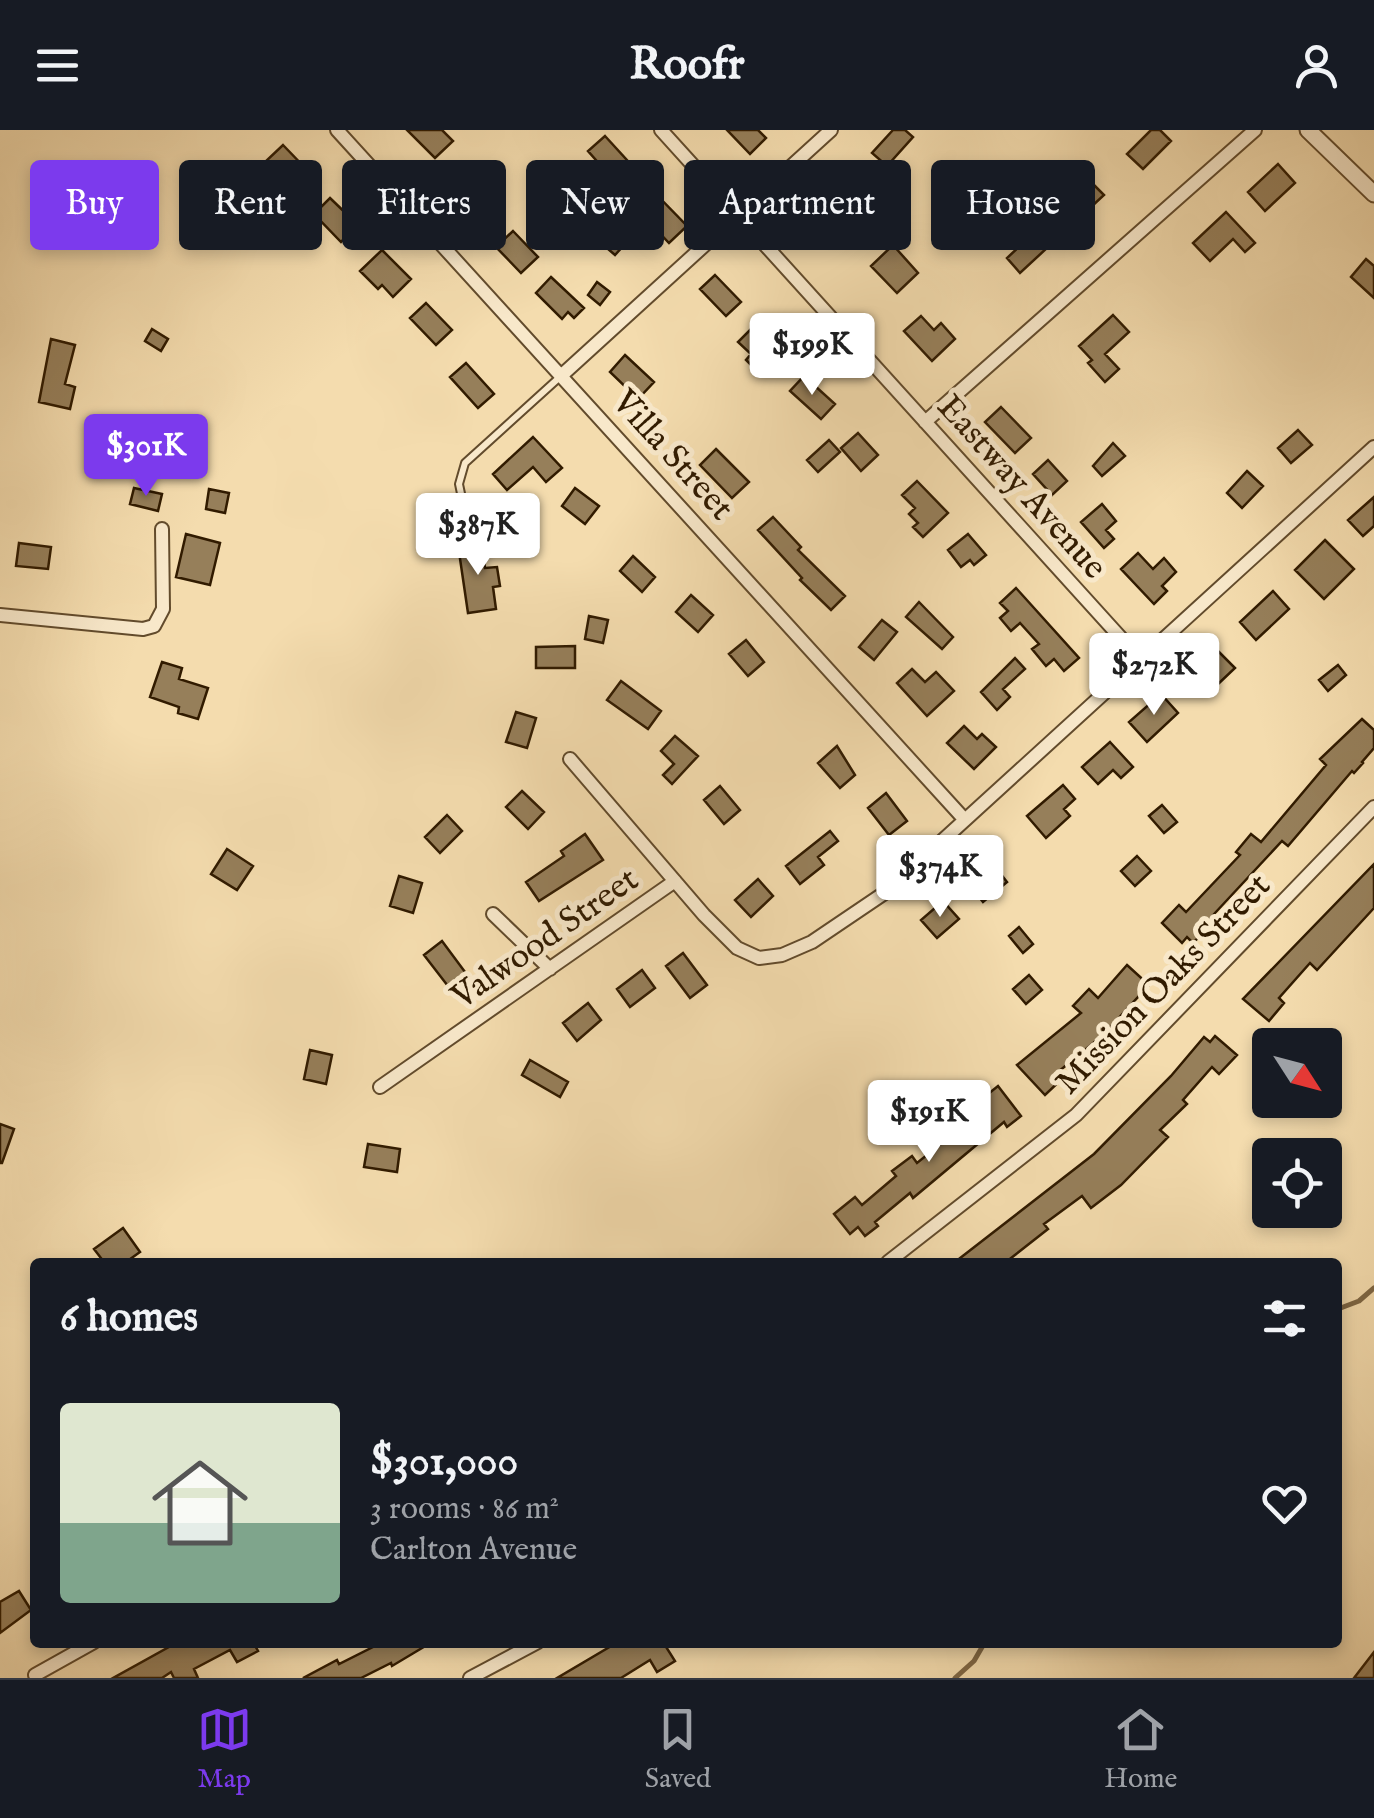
<!DOCTYPE html>
<html lang="en">
<head>
<meta charset="utf-8">
<style>
  :root { --surface:#171b24; --page:#242831; --text:#f1f3f6; --muted:#9ea1a6; --line:#363941; --accent:#7c3aed }
  body { margin:0; font-family:"IM FELL English",serif; background:var(--page); color:var(--text); height:100vh; display:flex; flex-direction:column; font-size:38px; white-space:nowrap }
  * { box-sizing:border-box; margin:0 }
  p { font-size:32px; color:var(--muted) }
  .icon { flex:none; width:55px; height:55px; fill:none; stroke:currentColor; stroke-width:2; stroke-linecap:round; stroke-linejoin:round }
  .map { position:relative; flex:1; overflow:hidden }
  .drawer { position:absolute; left:30px; top:1128px; width:1312px; height:390px; display:flex; flex-direction:column; background:var(--surface); border-radius:10px; box-shadow:0 5px 15px #0003 }
  .drawer>* { flex:none }
  .banner { position:absolute; left:30px; top:30px; width:1315px; height:90px; display:flex; gap:20px }
  .needle { width:65px; rotate:126deg }
  .buttons { position:absolute; left:1252px; top:898px; display:grid; gap:20px }
  .buttons a { display:grid; place-items:center; width:90px; height:90px; border-radius:10px; background:var(--surface); box-shadow:0 5px 15px #0003; font-size:50px }
  .price { position:absolute; translate:-50% -85px; padding:0 22px; border-radius:10px; background:#fff; color:#222; font-size:32px; line-height:65px; filter:drop-shadow(0 2px 5px #0008) }
  .price::after { content:''; position:absolute; left:50%; top:60px; width:30px; height:22px; margin-left:-15px; background:inherit; clip-path:polygon(0 0,100% 0,50% 100%) }
  .price.on { background:var(--accent); color:#fff }
  ul { padding:0; list-style:none }
  li { display:flex; align-items:center; gap:30px; height:250px; padding:0 30px }
  li span { display:grid; place-items:center; flex:none; width:280px; height:200px; border-radius:10px; color:#555 }
  li>.icon { margin-inline-start:auto }
  span .icon { width:120px; height:120px; fill:#fffc; stroke-width:1 }
  li b { font-size:42px }
  h2 { display:flex; justify-content:space-between; align-items:center; height:120px; padding:0 30px; font-size:42px }
  .tag { padding:0 35px; border-radius:10px; background:var(--surface); box-shadow:0 5px 15px #0003; font-size:35px; line-height:90px }
  .tag.on { background:var(--accent); color:#fff }
  header { display:flex; justify-content:space-between; align-items:center; height:130px; padding:0 30px; background:var(--surface); font-size:45px; font-weight:700 }
  .menu { display:flex; justify-content:space-around; align-items:center; height:140px; border-top:2px solid var(--line); background:var(--surface); font-size:28px; color:var(--muted) }
  .menu a { display:grid; justify-items:center; gap:5px }
  .menu .on { color:var(--accent) }
  .map>svg:first-child { display:block }
  .lines { fill:none; stroke-linecap:round; stroke-linejoin:round }
  .stream { stroke:#7e6745; stroke-width:5 }
  .building { fill:#967f5a; stroke:#311b00; stroke-width:2.5 }
  .service-casing { stroke:#624b2c; stroke-width:10 }
  .minor-casing { stroke:#624b2c; stroke-width:16 }
  .tertiary-casing { stroke:#624b2c; stroke-width:19 }
  .service { stroke:#f8e8ca; stroke-width:6 }
  .minor { stroke:#f8e8ca; stroke-width:12 }
  .tertiary { stroke:#f8e8ca; stroke-width:15 }
  .labels { text-anchor:middle; stroke-width:10; stroke-linejoin:round; paint-order:stroke }
  .street-label { font-size:35px; fill:#311b00; stroke:#f8e8ca }
</style>
</head>
<body>
<header><svg class="icon" aria-label="menu" viewBox="0 0 24 24"><path d="M4 6h16M4 12h16M4 18h16"/></svg>Roofr<svg class="icon" aria-label="person" viewBox="0 0 24 24"><circle cx="12" cy="8" r="4"/><path d="M4 21q1-7 8-7t8 7"/></svg></header>
<div class="map">
<svg width="1374" height="1548" viewBox="0 0 1374 1548">
  <rect width="100%" height="100%" fill="#f4dcae"/>
  <filter id="stains"><feTurbulence type="fractalNoise" baseFrequency=".002" numOctaves="4"/><feColorMatrix values="0 0 0 0 .2 0 0 0 0 .09 0 0 0 0 .02 0 0 0 .5 -.17"/></filter>
  <radialGradient id="worn" r=".72"><stop offset=".6" stop-color="#630" stop-opacity="0"/><stop offset="1" stop-color="#630" stop-opacity=".3"/></radialGradient>
  <g class="lines">
    <!-- stream -->
    <path class="stream" d="M1338,1179L1359,1171L1374,1158
      M955,1548L974,1531L985,1512"/>
  </g>
  <!-- building -->
  <path class="building" d="M407,0H442L453,11L435,28Z
    M727,0H758L766,8L750,24Z
    M893,0H905L913,7L887,36L872,23Z
    M1151,0H1160L1171,11L1143,39L1127,24Z
    M605,6L636,40L619,56L588,21Z
    M283,15L307,40L289,57L265,32Z
    M1278,34L1295,53L1265,81L1248,62Z
    M464,35L499,71L482,87L448,51Z
    M229,43L239,54L223,69L213,57Z
    M1090,51L1104,65L1020,143L1007,128Z
    M831,57L844,71L852,63L862,74L853,82L867,97L851,112L814,73Z
    M653,61L687,96L669,113L635,77Z
    M330,68L358,95L341,112L314,84Z
    M1226,82L1255,113L1245,122L1233,109L1210,131L1193,113Z
    M601,94L624,115L615,125L592,105Z
    M513,101L538,127L521,143L496,117Z
    M893,115L918,143L897,163L871,136Z
    M382,120L411,149L393,167L382,155L378,159L360,141Z
    M1366,129L1374,136V168L1351,147Z
    M715,145L741,172L726,186L700,159Z
    M551,147L584,178L574,188L568,182L562,189L536,163Z
    M597,152L610,162L600,175L588,165Z
    M426,173L452,200L436,215L410,188Z
    M1113,185L1129,202L1105,224L1119,239L1105,252L1088,233L1092,230L1079,216Z
    M921,186L934,200L941,193L955,209L932,231L904,201Z
    M754,196L784,224L762,246L746,230L751,224L738,212Z
    M152,199L168,209L161,221L145,211Z
    M51,209L75,215L65,254L75,257L70,279L39,272Z
    M625,225L654,252L638,269L610,242Z
    M466,233L494,264L478,278L450,247Z
    M804,246L835,274L821,289L790,261Z
    M1001,277L1031,308L1015,323L985,292Z
    M1298,300L1312,315L1291,333L1278,318Z
    M858,303L878,325L861,341L841,318Z
    M533,307L562,338L546,352L533,337L507,360L493,344Z
    M829,310L840,322L818,342L807,330Z
    M1113,313L1125,326L1102,346L1093,336Z
    M716,319L749,352L732,368L700,335Z
    M1048,330L1067,351L1052,365L1033,344Z
    M1247,341L1263,356L1242,378L1227,363Z
    M917,351L948,383L923,407L913,397L918,393L909,384L915,378L902,365Z
    M134,358L162,364L158,381L130,374Z
    M575,358L599,376L585,394L562,376Z
    M209,359L229,363L225,383L206,379Z
    M1374,367V396L1363,406L1348,390Z
    M1102,374L1116,391L1106,400L1114,409L1104,418L1081,392Z
    M773,387L801,417L798,420L845,466L831,480L800,450L802,448L758,400Z
    M186,404L220,413L210,455L176,447Z
    M968,404L986,425L974,435L970,430L961,437L948,420Z
    M1325,410L1354,439L1324,469L1295,440Z
    M481,411L485,438L497,437L500,456L493,457L496,479L468,483L458,415Z
    M19,413L51,417L48,439L16,436Z
    M1138,423L1153,439L1164,428L1176,442L1162,456L1167,461L1154,474L1121,439Z
    M633,426L655,447L642,462L620,441Z
    M1016,458L1079,528L1064,541L1054,529L1046,536L1032,519L1039,514L1020,493L1011,501L1000,488L1008,481L1000,473Z
    M1273,461L1289,479L1256,510L1240,492Z
    M691,465L713,485L698,502L676,482Z
    M919,472L953,507L942,519L906,487Z
    M589,486L608,490L603,513L585,509Z
    M882,490L897,502L874,530L859,517Z
    M746,510L764,532L748,546L729,524Z
    M575,516V538H536V517Z
    M1214,517L1235,538L1217,555L1213,552L1203,561L1186,544Z
    M1015,528L1025,539L1003,559L1010,567L997,580L981,562Z
    M162,532L182,538L179,549L208,558L198,589L178,583L179,577L150,567Z
    M1338,535L1346,545L1328,561L1319,550Z
    M912,539L925,552L936,542L954,561L927,586L897,553Z
    M621,551L661,581L648,599L607,570Z
    M1161,564L1178,583L1147,612L1129,592Z
    M516,582L536,588L527,618L506,612Z
    M1362,589L1374,600V618L1362,632L1363,633L1354,643L1352,641L1288,716L1282,711L1202,797L1206,800L1193,813L1187,807L1182,813L1162,793L1179,775L1186,782L1240,725L1236,722L1251,704L1261,712L1326,635L1320,629Z
    M964,596L977,609L982,604L996,617L974,639L947,613Z
    M675,606L698,626L672,654L663,645L674,634L661,621Z
    M1110,612L1133,637L1121,648L1113,640L1098,654L1082,637Z
    M837,616L855,645L840,658L818,633Z
    M1063,655L1075,669L1064,679L1070,686L1046,708L1027,686Z
    M720,656L740,680L724,694L704,670Z
    M522,661L544,682L528,699L506,677Z
    M886,663L907,691L889,705L868,678Z
    M1162,675L1177,692L1164,703L1149,686Z
    M447,685L462,701L440,723L425,707Z
    M830,701L838,711L818,727L824,735L800,754L786,736Z
    M585,704L603,730L539,771L526,752L564,726L561,721Z
    M227,719L253,736L237,760L211,744Z
    M1137,726L1151,741L1135,756L1121,741Z
    M993,734L1007,752L983,772L968,753Z
    M1374,734V778L1317,840L1310,833L1279,868L1284,873L1269,891L1243,869Z
    M399,746L422,753L413,783L390,776Z
    M758,749L773,766L751,787L735,770Z
    M943,771L959,789L937,808L921,790Z
    M1019,797L1033,814L1023,823L1009,806Z
    M442,811L468,846L451,860L424,825Z
    M683,823L707,855L690,868L666,836Z
    M1127,835L1149,855L1103,905L1058,942L1064,947L1045,965L1017,935L1081,883L1073,876L1089,859L1098,868Z
    M642,840L655,858L630,877L617,859Z
    M1029,845L1042,860L1026,874L1013,859Z
    M588,873L601,890L577,911L563,893Z
    M1215,906L1237,925L1219,944L1212,937L1183,970L1187,974L1160,1000L1168,1007L1121,1055L1091,1078L1082,1066L1044,1094L1048,1099L1006,1132H955L1094,1024L1171,946L1204,907L1210,912Z
    M310,920L332,925L326,954L304,949Z
    M530,930L568,952L560,967L522,945Z
    M998,956L1021,986L1007,997L1004,992L913,1068L910,1063L875,1092L878,1096L865,1106L858,1097L850,1104L834,1084L855,1067L862,1075L896,1046L892,1041L912,1026L917,1033L983,980L977,973Z
    M0,994L14,999L2,1033H0Z
    M368,1014L400,1019L397,1042L364,1037Z
    M123,1098L140,1122L126,1132H104L94,1119Z
    M19,1461L31,1480L0,1503V1472Z
    M178,1512H253L258,1521L237,1532L230,1520L194,1539L198,1548H174L171,1542L162,1548H113Z
    M383,1512H432L392,1536L391,1533L361,1548H303L337,1530L339,1534Z
    M618,1512H663L675,1531L657,1542L650,1530L621,1548H557Z
    M1374,1522V1548H1354Z"/>
  <g class="lines">
    <!-- service casing -->
    <g class="service-casing">
      <path id="service" d="M469,402L459,354L465,333L561,246"/>
    </g>
    <!-- minor casing -->
    <g class="minor-casing">
      <path id="minor" d="M337,0L965,690
        M661,0L1140,529
        M562,245L831,0
        M925,292L1255,0
        M0,485L143,499L154,496L163,479L162,399
        M570,629L704,785L737,818L759,828L782,825L812,812L886,762L1374,317
        M493,784L550,839
        M380,957L675,751
        M888,1132L1076,985L1374,677
        M35,1545L94,1512
        M470,1548L538,1512"/>
    </g>
    <!-- tertiary casing -->
    <g class="tertiary-casing">
      <path id="tertiary" d="M1308,0L1374,64"/>
    </g>
    <!-- service -->
    <use href="#service" class="service"/>
    <!-- minor -->
    <use href="#minor" class="minor"/>
    <!-- tertiary -->
    <use href="#tertiary" class="tertiary"/>
  </g>
  <g class="labels">
    <!-- street labels -->
    <g class="street-label">
      <text transform="translate(674 324) rotate(48)" y="12">Villa Street</text>
      <text transform="translate(1023 356) rotate(48)" y="12">Eastway Avenue</text>
      <text transform="translate(544 807) rotate(-35)" y="12">Valwood Street</text>
      <text transform="translate(1162 853) rotate(-46)" y="12">Mission Oaks Street</text>
    </g>
  </g>
  <rect width="100%" height="100%" filter="url(#stains)"/>
  <rect width="100%" height="100%" fill="url(#worn)"/>
</svg>
<div class="buttons">
<a><svg class="needle" viewBox="-14 -14 28 28"><path d="M0-13l5 13h-10z" fill="#e53935"/><path d="M0 13l5-13h-10z" fill="#9ea1a6"/></svg></a>
<a><svg class="icon" aria-label="locate" viewBox="0 0 24 24"><circle cx="12" cy="12" r="6"/><path d="M12 2v4M12 18v4M2 12h4M18 12h4"/></svg></a>
</div>
<b class="price" style="left:812px;top:268px">$199K</b>
<b class="price on" style="left:146px;top:369px">$301K</b>
<b class="price" style="left:478px;top:448px">$387K</b>
<b class="price" style="left:1154px;top:588px">$272K</b>
<b class="price" style="left:940px;top:790px">$374K</b>
<b class="price" style="left:929px;top:1035px">$191K</b>
<div class="banner">
<a class="tag on">Buy</a>
<a class="tag">Rent</a>
<a class="tag">Filters</a>
<a class="tag">New</a>
<a class="tag">Apartment</a>
<a class="tag">House</a>
</div>
<section class="drawer">
<h2>6 homes<svg class="icon" aria-label="filters" viewBox="0 0 24 24"><path d="M4 7h16M4 17h16"/><circle cx="9" cy="7" r="2"/><circle cx="15" cy="17" r="2"/></svg></h2>
<ul>
<li><span style="background:linear-gradient(#dfe7d0 60%,#7fa58c 0)"><svg class="icon" aria-label="home" viewBox="0 0 24 24"><path d="M3 11l9-7 9 7M6 9v11h12V9"/></svg></span><div><b>$301,000</b><p>3 rooms · 86 m²</p><p>Carlton Avenue</p></div><svg class="icon" aria-label="heart" viewBox="0 0 24 24"><path d="M12 20l-8-8c-3-5 5-10 8-4 3-6 11-1 8 4z"/></svg></li>
</ul>
</section>
</div>
<nav class="menu">
<a class="on"><svg class="icon" aria-label="map" viewBox="0 0 24 24"><path d="M3 6l6-2 6 2 6-2v14l-6 2-6-2-6 2zM9 4v14M15 6v14"/></svg>Map</a>
<a><svg class="icon" aria-label="saved" viewBox="0 0 24 24"><path d="M7 4h10v16l-5-4-5 4z"/></svg>Saved</a>
<a><svg class="icon" aria-label="home" viewBox="0 0 24 24"><path d="M3 11l9-7 9 7M6 9v11h12V9"/></svg>Home</a>
</nav>
</body>
</html>
